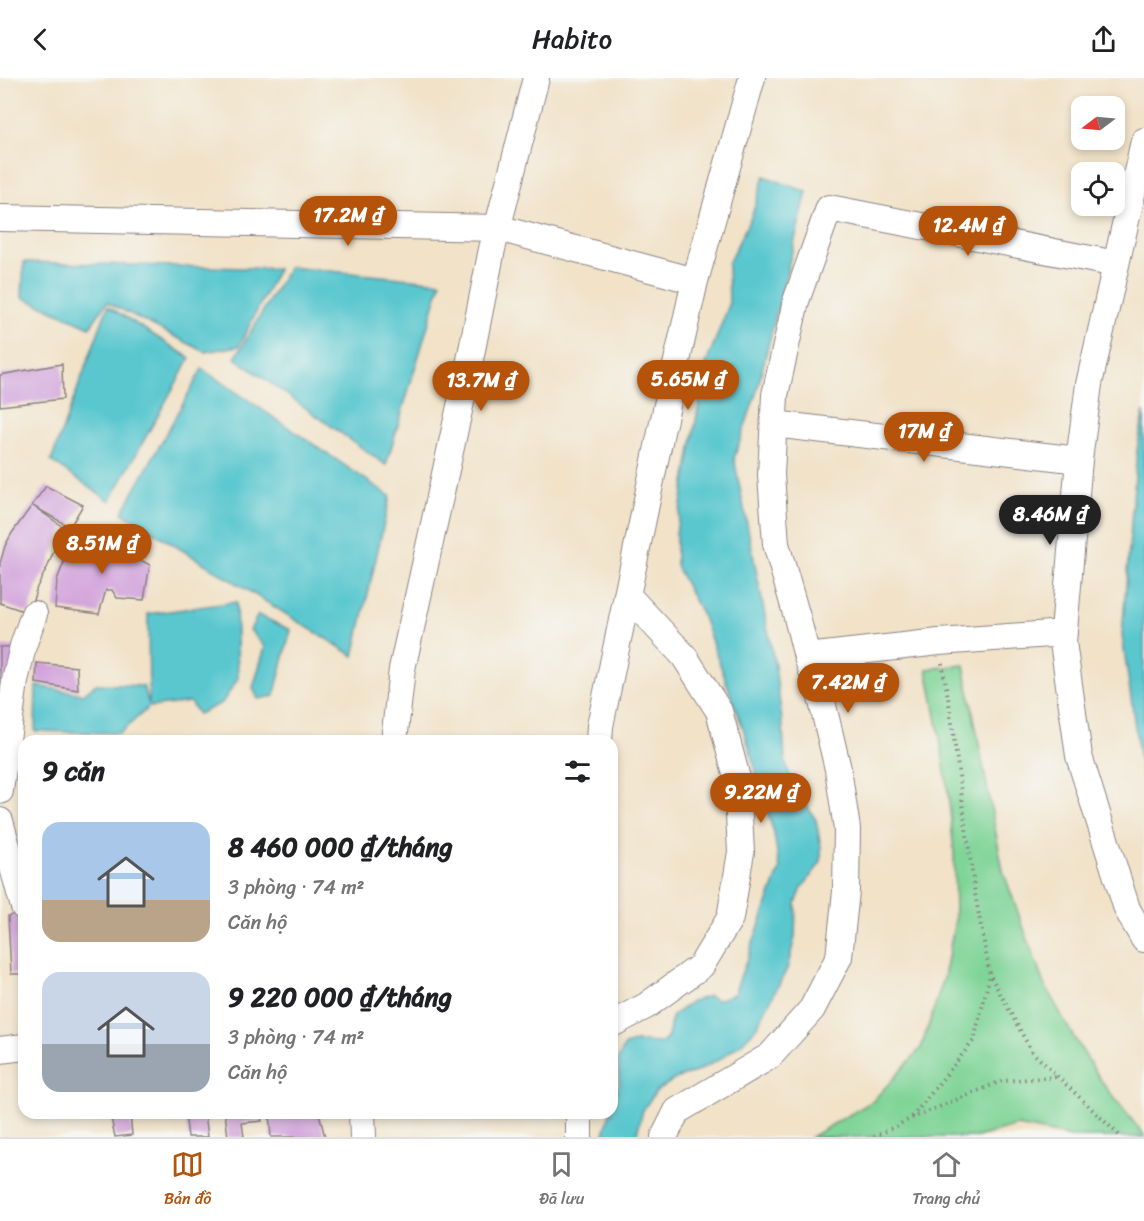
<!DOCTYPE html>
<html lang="vi">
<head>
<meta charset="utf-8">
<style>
  :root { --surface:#fff; --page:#f2f2f2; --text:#202124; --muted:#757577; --line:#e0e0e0; --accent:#b45309 }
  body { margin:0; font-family:Sriracha,sans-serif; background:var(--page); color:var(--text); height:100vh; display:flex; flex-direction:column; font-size:22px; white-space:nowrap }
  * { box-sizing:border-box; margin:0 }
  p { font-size:20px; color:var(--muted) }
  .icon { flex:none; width:33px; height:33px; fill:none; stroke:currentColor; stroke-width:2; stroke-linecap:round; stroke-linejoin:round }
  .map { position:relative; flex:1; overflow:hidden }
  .sheet { position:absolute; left:18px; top:657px; width:600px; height:384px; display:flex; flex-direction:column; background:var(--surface); border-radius:18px; box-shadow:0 3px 9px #0003 }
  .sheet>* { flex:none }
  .needle { width:39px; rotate:254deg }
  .controls { position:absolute; left:1071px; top:18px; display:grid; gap:12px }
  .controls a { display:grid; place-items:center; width:54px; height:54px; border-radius:12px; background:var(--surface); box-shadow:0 3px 9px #0003; font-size:30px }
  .price { position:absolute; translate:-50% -51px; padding:0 14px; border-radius:21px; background:var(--accent); color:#fff; font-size:20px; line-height:39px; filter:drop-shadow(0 2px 3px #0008) }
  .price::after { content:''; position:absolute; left:50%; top:36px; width:18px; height:14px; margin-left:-9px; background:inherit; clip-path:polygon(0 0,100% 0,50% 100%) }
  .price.current { background:#222; color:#fff }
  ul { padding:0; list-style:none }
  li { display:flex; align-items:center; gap:18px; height:150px; padding:0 24px }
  li span { display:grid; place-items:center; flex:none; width:168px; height:120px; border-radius:18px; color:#555 }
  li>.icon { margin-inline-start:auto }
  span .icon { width:72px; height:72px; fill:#fffc; stroke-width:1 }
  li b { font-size:26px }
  h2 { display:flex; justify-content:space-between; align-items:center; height:72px; padding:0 24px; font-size:26px }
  header { display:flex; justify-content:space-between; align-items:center; height:78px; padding:0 24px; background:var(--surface); font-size:27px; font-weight:600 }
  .tab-bar { display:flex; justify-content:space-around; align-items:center; height:84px; border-top:2px solid var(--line); background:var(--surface); font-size:16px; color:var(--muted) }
  .tab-bar a { display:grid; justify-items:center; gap:3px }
  .tab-bar .current { color:var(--accent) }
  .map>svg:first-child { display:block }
  .green { fill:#7fd497; stroke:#507b69; stroke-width:1.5 }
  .water { fill:#5ac7cf; stroke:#3e7485; stroke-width:1.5 }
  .building { fill:#d09fda }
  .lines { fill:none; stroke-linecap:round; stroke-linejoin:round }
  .street-casing { stroke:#8a8282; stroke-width:28 }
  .path { stroke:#8a8282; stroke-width:4; stroke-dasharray:1.5 4.5; stroke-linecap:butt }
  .street { stroke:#fff; stroke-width:26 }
</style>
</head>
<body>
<header><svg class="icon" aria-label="back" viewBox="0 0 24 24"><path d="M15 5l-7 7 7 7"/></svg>Habito<svg class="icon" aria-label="share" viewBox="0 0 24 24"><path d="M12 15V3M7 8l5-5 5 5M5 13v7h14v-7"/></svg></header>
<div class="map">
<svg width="1144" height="1059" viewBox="0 0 1144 1059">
  <rect width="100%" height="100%" fill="#f6f6f2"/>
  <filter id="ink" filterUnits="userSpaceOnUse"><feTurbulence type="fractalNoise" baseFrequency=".0167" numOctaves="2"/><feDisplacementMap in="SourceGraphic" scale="12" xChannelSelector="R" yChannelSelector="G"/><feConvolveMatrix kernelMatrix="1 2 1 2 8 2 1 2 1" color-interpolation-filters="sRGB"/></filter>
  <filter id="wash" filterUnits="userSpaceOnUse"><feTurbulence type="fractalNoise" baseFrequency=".008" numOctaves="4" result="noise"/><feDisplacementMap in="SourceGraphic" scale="24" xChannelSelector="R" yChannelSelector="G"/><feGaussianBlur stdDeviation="1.35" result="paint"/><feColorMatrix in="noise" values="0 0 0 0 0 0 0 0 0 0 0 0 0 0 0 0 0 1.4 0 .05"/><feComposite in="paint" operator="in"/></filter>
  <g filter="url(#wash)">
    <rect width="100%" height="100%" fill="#f1e2c8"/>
    <!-- green -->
    <path class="green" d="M964,587L1003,793L1043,904L1073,958L1104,1007L1144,1057V1059H1072L1018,1048L977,1059H811L873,1023L921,970L944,900L955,843L954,774L948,714L939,654L927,591Z"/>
    <!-- water -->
    <path class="water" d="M764,98L807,114L756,316L734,380L775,588L783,650L785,682L791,702L816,742L821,769V784L802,810L796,825L795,859L787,891L756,950L743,964L720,981L696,994L677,1000L656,1013L643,1032L636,1059H600L604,1056L610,1035H612V1028L619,1007L618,981L625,967L636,964L662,965L668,959L672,938L693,923L709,918L717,922L734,916L780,791L774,756L746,659L703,539L676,488V455L706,286L729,227L728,186L752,137Z
      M24,184L278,191L239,268L205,274L107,224L90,249L22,219Z
      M289,189L441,204L386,387L235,280Z
      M108,228L190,280L110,423L51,383Z
      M202,291L390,418L354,578L122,435Z
      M1144,334V704L1142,697L1122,557L1137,372Z
      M236,524L238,601L222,625L198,636L190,624L149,629L120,655L35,653L36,608L83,616L96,606L143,608L149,626L148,536Z
      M258,537L291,552L274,618L258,621L253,610L265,569L250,552Z"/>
    <g id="blocks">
      <!-- building -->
      <path class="building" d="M62,286L63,321L0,328V297Z
        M46,408L83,427L70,449L33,428L63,449L48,488L37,509L29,535L0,525V485L5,468L12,455Z
        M135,453L148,460L140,482L150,487L144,522L117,520L112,512H106L99,536L55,530L57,502L66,479L73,481L79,461L127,473Z
        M23,568L0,649V569Z
        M37,585L77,589L78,612L36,605Z
        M24,834V896H11L8,838Z
        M110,1035H130L132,1057L115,1059Z
        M185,1035H205L208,1059H188Z
        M225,1035H260L262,1043L242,1045L244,1059H228Z
        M269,1035H319L325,1059H271Z"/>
    </g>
  </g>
  <g filter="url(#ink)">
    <use href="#blocks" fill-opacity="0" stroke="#8a8282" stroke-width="1.5"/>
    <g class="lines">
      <!-- street casing -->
      <g class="street-casing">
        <path id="street" d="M1144,63L1089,306L1079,382L1063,564L1079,678L1127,831L1144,861
          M0,140L498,150L695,203
          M774,346L1079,382
          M807,579L939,564L1064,555
          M394,663L402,591L468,292L492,171L536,0
          M599,663L600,648L661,354L695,203L752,0
          M0,713L15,603L23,568L34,536
          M0,743L24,829
          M612,946L646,928L701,888L730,840L741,774L737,700L719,633L684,578L627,517
          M0,972L24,969
          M362,1035L363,1059
          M579,1035V1059
          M664,1059L677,1033L770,978L812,931L839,879L846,813L847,751L838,691L820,615L807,579L797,539L776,466L771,397L775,317L796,223L829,130L1116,186"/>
      </g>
      <!-- path -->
      <path class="path" d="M942,585L950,631L975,816L990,897L1032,974L1121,1059
        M912,1039L974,962L990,897
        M874,1059L912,1040L1002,1003L1057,999"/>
      <!-- street -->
      <use href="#street" class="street"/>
    </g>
  </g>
</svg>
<div class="controls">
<a><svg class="needle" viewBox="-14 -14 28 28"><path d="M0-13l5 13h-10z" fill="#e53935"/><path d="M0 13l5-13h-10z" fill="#757577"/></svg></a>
<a><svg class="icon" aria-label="locate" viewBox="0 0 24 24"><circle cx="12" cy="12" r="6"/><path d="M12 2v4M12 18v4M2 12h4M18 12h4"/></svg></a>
</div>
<b class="price" style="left:348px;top:169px">17.2M ₫</b>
<b class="price" style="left:968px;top:179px">12.4M ₫</b>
<b class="price" style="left:688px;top:333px">5.65M ₫</b>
<b class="price" style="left:481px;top:334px">13.7M ₫</b>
<b class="price" style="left:924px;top:385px">17M ₫</b>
<b class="price current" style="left:1050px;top:468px">8.46M ₫</b>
<b class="price" style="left:102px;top:497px">8.51M ₫</b>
<b class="price" style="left:848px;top:636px">7.42M ₫</b>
<b class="price" style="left:761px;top:746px">9.22M ₫</b>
<section class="sheet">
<h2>9 căn<svg class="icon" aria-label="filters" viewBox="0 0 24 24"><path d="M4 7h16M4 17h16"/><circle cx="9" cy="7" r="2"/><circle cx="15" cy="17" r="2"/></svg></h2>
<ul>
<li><span style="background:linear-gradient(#a9c7e8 65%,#b9a48a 0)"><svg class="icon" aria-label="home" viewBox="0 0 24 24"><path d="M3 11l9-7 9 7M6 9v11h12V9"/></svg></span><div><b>8 460 000 ₫/tháng</b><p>3 phòng · 74 m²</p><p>Căn hộ</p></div></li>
<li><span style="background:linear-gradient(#c9d6e8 60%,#9aa5b1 0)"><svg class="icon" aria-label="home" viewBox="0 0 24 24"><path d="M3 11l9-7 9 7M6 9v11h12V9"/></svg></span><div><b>9 220 000 ₫/tháng</b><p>3 phòng · 74 m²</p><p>Căn hộ</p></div></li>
</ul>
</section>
</div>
<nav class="tab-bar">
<a class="current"><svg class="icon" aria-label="map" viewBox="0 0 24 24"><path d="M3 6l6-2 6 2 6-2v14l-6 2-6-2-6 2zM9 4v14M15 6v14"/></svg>Bản đồ</a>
<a><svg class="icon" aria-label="saved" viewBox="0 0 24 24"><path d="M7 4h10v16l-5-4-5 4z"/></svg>Đã lưu</a>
<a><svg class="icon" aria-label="home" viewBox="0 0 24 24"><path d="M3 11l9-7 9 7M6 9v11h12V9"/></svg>Trang chủ</a>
</nav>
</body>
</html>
